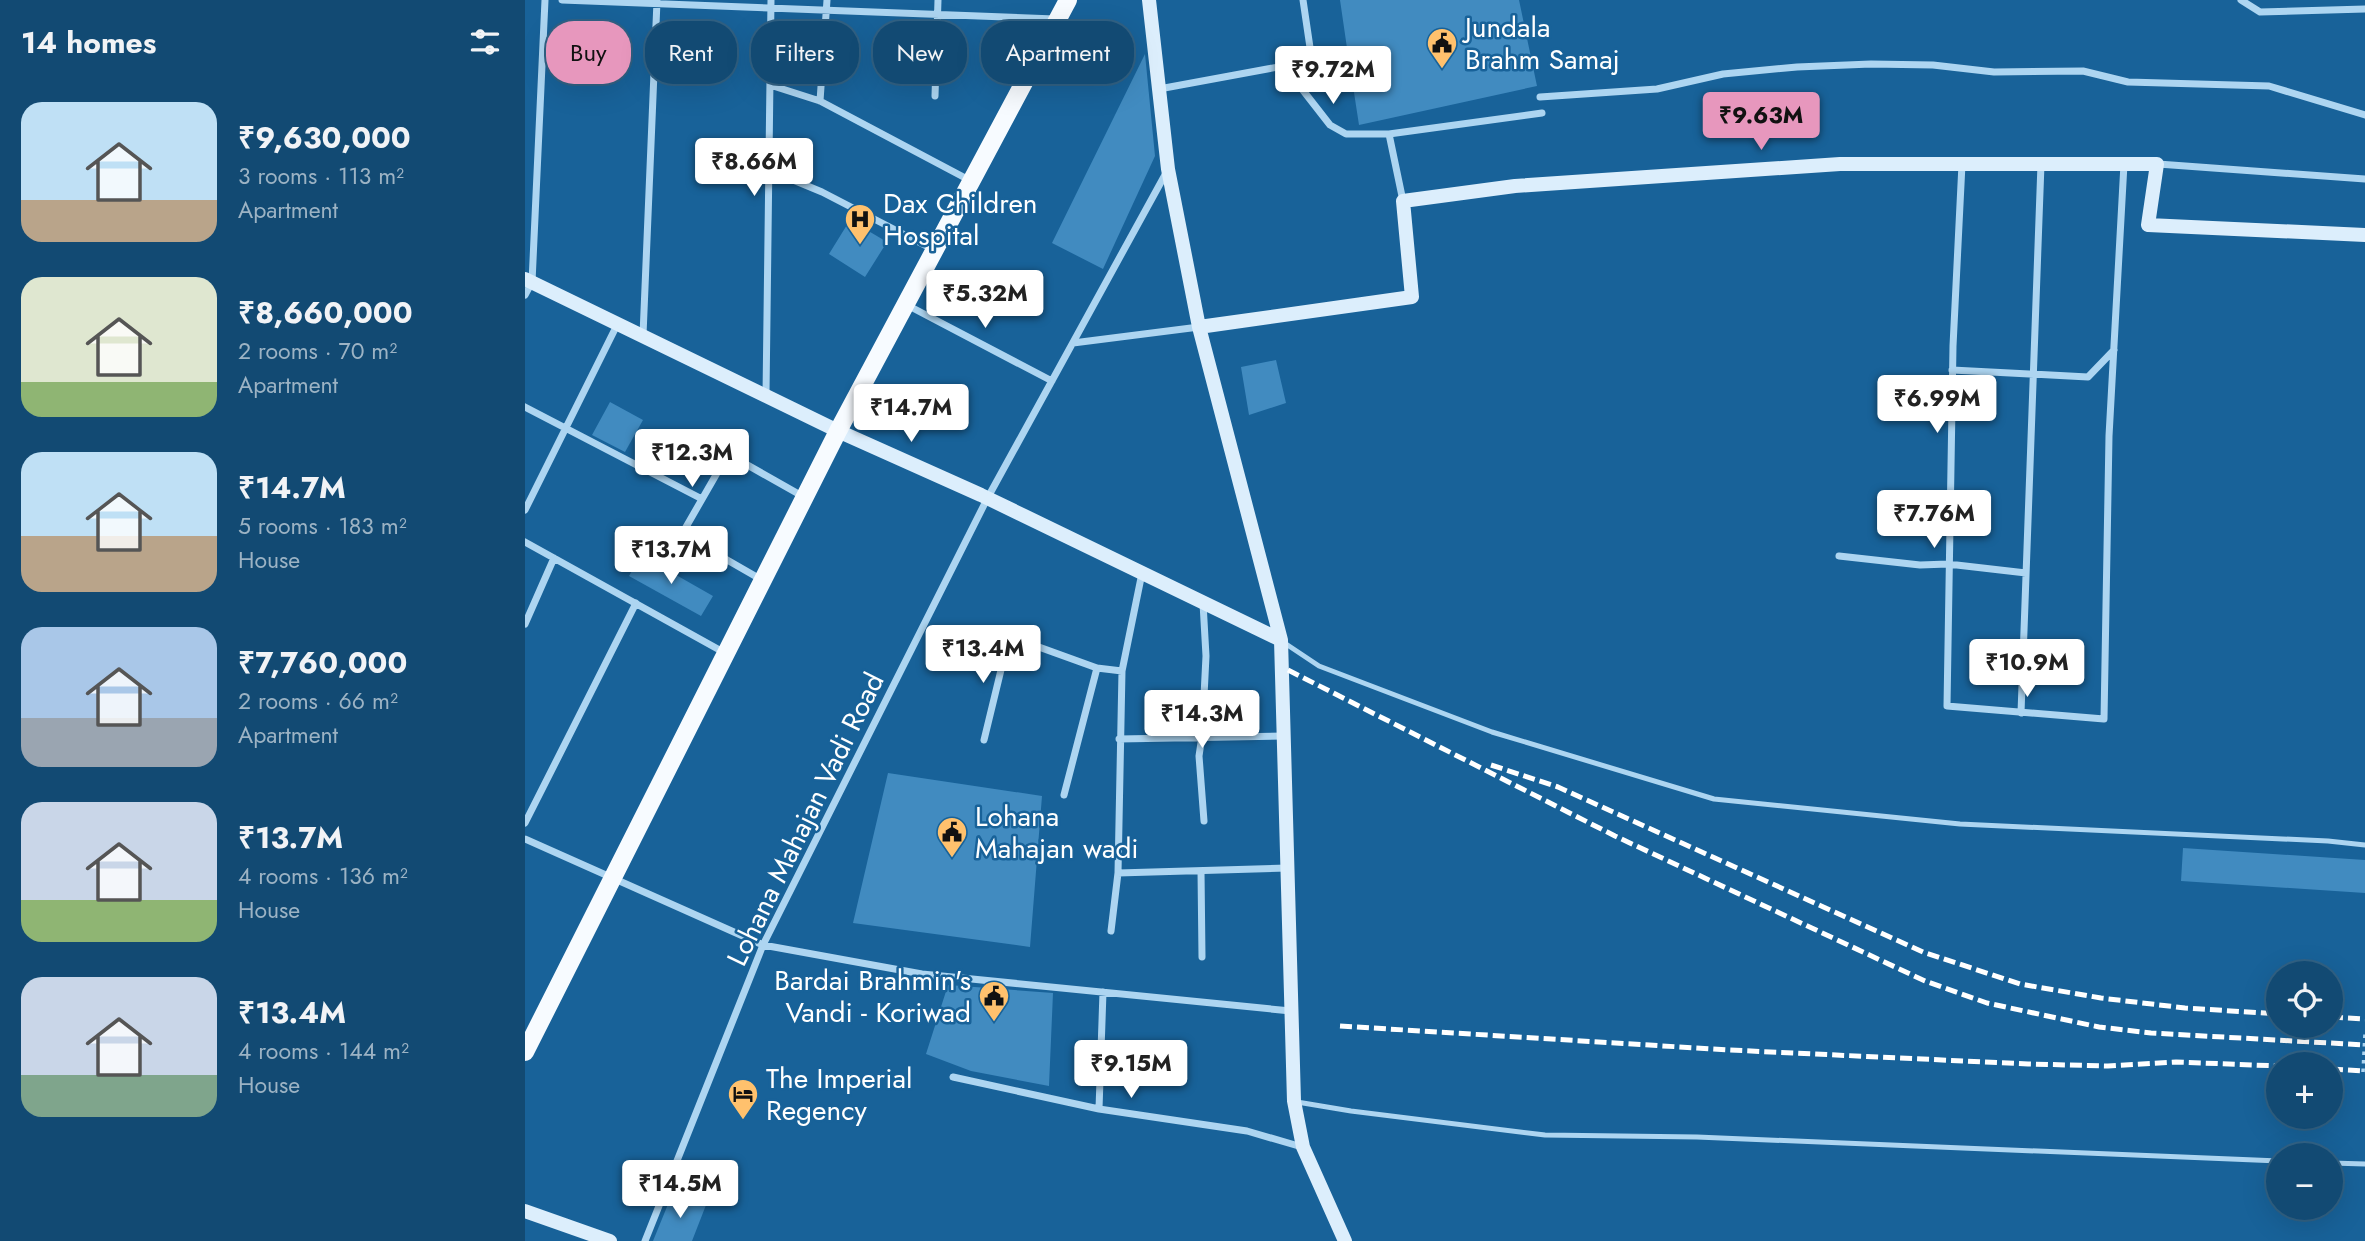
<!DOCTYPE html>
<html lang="en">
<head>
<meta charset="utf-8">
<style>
  :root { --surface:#124a73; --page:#1b5178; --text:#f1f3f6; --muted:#9cb3c4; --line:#316285; --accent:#e797bd }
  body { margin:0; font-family:Jost,sans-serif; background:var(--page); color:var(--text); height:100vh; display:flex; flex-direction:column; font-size:26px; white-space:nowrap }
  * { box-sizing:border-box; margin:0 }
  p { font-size:23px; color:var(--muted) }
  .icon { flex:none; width:38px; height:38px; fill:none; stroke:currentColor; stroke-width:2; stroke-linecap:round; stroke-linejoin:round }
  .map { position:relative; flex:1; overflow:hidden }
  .details { display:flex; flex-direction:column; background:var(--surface); width:525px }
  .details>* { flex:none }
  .banner { position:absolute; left:21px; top:21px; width:665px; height:63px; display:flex; gap:14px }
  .fabs { position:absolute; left:1741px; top:961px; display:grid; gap:14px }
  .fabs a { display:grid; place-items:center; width:77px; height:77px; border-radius:50%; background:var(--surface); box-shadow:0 7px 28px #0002,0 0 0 2px var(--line); font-size:35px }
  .price { position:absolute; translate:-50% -60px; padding:0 16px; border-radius:7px; background:#fff; color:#222; font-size:23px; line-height:46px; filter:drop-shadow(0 2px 4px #0008) }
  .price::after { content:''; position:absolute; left:50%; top:42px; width:21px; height:16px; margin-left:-10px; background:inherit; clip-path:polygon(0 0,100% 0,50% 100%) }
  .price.current { background:var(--accent); color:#111 }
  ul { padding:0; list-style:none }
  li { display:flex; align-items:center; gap:21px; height:175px; padding:0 21px }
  li span { display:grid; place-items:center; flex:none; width:196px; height:140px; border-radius:21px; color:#555 }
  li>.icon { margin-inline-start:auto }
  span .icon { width:84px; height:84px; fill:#fffc; stroke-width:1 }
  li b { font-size:30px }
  h2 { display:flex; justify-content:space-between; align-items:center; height:84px; padding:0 21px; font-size:30px }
  .chip { padding:0 24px; border-radius:28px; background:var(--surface); box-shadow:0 7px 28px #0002,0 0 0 2px var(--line); font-size:24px; line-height:63px }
  .chip.current { background:var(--accent); color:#111 }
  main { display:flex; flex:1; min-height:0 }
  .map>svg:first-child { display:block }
  .building { fill:#418bc0 }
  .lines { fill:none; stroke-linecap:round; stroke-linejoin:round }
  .lane { stroke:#add5f1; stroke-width:5 }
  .street { stroke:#add5f1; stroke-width:7 }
  .secondary { stroke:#dceefc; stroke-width:14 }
  .primary { stroke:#f7fbff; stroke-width:18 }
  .rail { stroke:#fff; stroke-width:5; stroke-dasharray:12 5; stroke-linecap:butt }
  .path-bridge { stroke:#add5f1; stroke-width:3.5; stroke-dasharray:3.5 5; stroke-linecap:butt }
  .labels { text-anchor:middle; stroke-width:5; stroke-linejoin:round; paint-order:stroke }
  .poi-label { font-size:28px; fill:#fff; stroke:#186299; text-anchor:start }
  .street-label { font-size:28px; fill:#fff; stroke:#186299 }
</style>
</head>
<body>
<main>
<section class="details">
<h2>14 homes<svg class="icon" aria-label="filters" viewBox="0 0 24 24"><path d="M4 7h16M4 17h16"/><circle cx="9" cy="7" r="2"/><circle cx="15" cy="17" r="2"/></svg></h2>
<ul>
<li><span style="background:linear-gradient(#bfe0f5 70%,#b9a48a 0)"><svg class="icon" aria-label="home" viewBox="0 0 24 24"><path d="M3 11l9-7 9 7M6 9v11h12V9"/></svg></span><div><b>₹9,630,000</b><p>3 rooms · 113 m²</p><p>Apartment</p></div></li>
<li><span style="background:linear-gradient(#dfe7d0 75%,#8fb573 0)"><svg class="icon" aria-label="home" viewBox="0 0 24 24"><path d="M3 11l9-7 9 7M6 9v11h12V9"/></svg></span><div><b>₹8,660,000</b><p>2 rooms · 70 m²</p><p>Apartment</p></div></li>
<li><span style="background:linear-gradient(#bfe0f5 60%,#b9a48a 0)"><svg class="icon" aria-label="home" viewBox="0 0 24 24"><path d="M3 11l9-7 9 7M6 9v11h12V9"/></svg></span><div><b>₹14.7M</b><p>5 rooms · 183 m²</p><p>House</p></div></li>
<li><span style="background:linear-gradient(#a9c7e8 65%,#9aa5b1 0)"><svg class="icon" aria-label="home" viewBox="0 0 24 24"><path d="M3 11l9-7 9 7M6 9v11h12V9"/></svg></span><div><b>₹7,760,000</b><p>2 rooms · 66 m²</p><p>Apartment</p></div></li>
<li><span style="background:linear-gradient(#c9d6e8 70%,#8fb573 0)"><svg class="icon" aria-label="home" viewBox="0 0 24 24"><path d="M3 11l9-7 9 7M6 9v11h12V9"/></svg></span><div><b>₹13.7M</b><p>4 rooms · 136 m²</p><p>House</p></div></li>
<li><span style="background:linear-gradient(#c9d6e8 70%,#7fa58c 0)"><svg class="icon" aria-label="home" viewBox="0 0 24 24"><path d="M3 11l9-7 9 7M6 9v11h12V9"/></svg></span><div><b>₹13.4M</b><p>4 rooms · 144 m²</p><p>House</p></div></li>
</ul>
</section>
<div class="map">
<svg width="1840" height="1241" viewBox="0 0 1840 1241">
  <rect width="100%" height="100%" fill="#186299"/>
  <!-- building -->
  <path class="building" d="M815,0H994L1012,86L834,125L824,60L829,54L827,50L822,48Z
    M620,54L630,156L578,269L527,243Z
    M325,220L362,242L340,277L304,254Z
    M751,360L761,403L724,415L716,367Z
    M85,402L118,420L100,452L67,435Z
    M116,555L188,596L176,616L104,576Z
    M363,773L517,796L505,947L328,923Z
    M1658,848L1840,860V893L1656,881Z
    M423,985L528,993L524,1086L446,1071L401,1054Z
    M148,1192L181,1205L167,1241H128Z"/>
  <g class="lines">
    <!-- lane -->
    <path class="lane" d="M758,642L794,666L967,732L1189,799L1435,824L1803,841L1840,845
      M772,1102L826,1111L1020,1135L1172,1137L1754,1161
      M1806,1163L1840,1164"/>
    <!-- street -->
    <path class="street" d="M37,0L530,19
      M778,0L787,61
      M1716,0L1735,12L1840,9
      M759,66L805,125L821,134H864L1017,113
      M245,85L295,101L446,181
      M634,89L823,54
      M410,96L413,0
      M1015,97L1132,89L1198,74L1272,67L1346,64L1408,65L1469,72L1558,71L1603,82L1744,86L1840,115
      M295,101L302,0
      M864,134L878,201
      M1437,164L1428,346L1422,706L1579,719L1584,436L1599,164
      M1633,164L1840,179
      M244,170L297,192L409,250
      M0,295L7,282L20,0
      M382,305L527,381
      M118,335L132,1
      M548,343L674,327
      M1427,370L1563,377L1589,350
      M241,395L246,0
      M0,407L177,499
      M0,510L92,325
      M0,542L200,653
      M1314,556L1395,565L1423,564L1501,573
      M237,580L157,534L203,454L279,497
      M678,603L681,656L677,736L674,756L679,821
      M0,624L29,558
      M475,633L572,668L597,671
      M1496,713L1516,164
      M594,739L759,736
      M459,740L484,637
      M539,795L572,668
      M0,823L111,603
      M0,839L238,945L397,974L766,1011
      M676,871L677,957
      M593,873L762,868
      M586,931L593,873L597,671L617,573
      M428,1077L574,1109L722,1131L777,1147
      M574,1109L578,992
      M120,1241L238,945L462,499L641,173"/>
    <!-- secondary -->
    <path class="secondary" d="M624,0L643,169L674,327L756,640L769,1101L778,1147L820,1241
      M0,279L313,431L456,495L756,640
      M674,327L887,297L878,201L990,186L1315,164H1632L1623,225L1840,235
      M0,1211L85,1241"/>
    <!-- primary -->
    <path class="primary" d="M0,1052L313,431L543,0"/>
    <!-- rail -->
    <path class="rail" d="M763,670L1090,836L1400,981L1462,1003L1574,1027L1626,1033L1840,1045
      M966,765L1033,787L1398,952L1495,984L1576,998L1660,1008L1754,1014
      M1806,1017L1840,1019
      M815,1026L1204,1050L1503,1064L1583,1066L1651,1062L1754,1066
      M1806,1069L1840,1071"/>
    <!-- path-bridge -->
    <path class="path-bridge" d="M1838,1072L1840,1033"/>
  </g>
  <!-- icons -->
  <defs>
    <g id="civic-pin" transform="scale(1.575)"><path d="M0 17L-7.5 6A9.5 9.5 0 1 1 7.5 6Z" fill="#ffc16d" stroke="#186299"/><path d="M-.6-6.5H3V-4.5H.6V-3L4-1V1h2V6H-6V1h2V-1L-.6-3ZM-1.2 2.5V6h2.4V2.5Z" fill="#111"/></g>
    <g id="hospital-pin" transform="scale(1.575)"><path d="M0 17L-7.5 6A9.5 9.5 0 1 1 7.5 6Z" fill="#ffc16d" stroke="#186299"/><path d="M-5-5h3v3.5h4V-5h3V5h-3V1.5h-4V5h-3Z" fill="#111"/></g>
    <g id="hotel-pin" transform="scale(1.575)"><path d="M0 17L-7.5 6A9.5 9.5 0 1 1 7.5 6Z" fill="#ffc16d" stroke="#186299"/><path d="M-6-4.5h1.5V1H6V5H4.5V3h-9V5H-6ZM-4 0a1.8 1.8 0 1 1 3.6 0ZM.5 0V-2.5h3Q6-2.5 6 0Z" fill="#111"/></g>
  </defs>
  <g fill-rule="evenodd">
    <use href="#civic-pin" x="917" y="43"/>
    <use href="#hospital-pin" x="335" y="219"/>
    <use href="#civic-pin" x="427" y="832"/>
    <use href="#civic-pin" x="469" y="996"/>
    <use href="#hotel-pin" x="218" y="1094"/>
  </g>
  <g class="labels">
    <!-- poi labels -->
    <g class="poi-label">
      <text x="940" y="37">Jundala<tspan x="940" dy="32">Brahm Samaj</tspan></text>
      <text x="358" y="213">Dax Children<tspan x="358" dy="32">Hospital</tspan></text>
      <text x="450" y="826">Lohana<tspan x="450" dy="32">Mahajan wadi</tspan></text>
      <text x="446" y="990" text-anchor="end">Bardai Brahmin's<tspan x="446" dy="32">Vandi - Koriwad</tspan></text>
      <text x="241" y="1088">The Imperial<tspan x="241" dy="32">Regency</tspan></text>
    </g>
    <!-- street labels -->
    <g class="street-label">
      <text transform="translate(280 819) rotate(-64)" y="10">Lohana Mahajan Vadi Road</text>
    </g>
  </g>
</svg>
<div class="fabs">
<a><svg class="icon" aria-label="locate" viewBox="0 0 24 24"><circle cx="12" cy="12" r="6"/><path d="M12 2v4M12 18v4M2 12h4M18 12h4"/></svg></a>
<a>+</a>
<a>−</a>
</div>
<b class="price" style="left:808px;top:106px">₹9.72M</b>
<b class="price current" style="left:1236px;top:152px">₹9.63M</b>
<b class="price" style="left:229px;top:198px">₹8.66M</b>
<b class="price" style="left:460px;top:330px">₹5.32M</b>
<b class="price" style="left:1412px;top:435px">₹6.99M</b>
<b class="price" style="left:386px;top:444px">₹14.7M</b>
<b class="price" style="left:167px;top:489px">₹12.3M</b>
<b class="price" style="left:1409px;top:550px">₹7.76M</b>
<b class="price" style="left:146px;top:586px">₹13.7M</b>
<b class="price" style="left:458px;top:685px">₹13.4M</b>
<b class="price" style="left:1502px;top:699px">₹10.9M</b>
<b class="price" style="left:677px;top:750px">₹14.3M</b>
<b class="price" style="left:606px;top:1100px">₹9.15M</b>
<b class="price" style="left:155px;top:1220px">₹14.5M</b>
<div class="banner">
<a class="chip current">Buy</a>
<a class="chip">Rent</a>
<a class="chip">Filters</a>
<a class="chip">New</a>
<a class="chip">Apartment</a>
</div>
</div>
</main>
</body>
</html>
